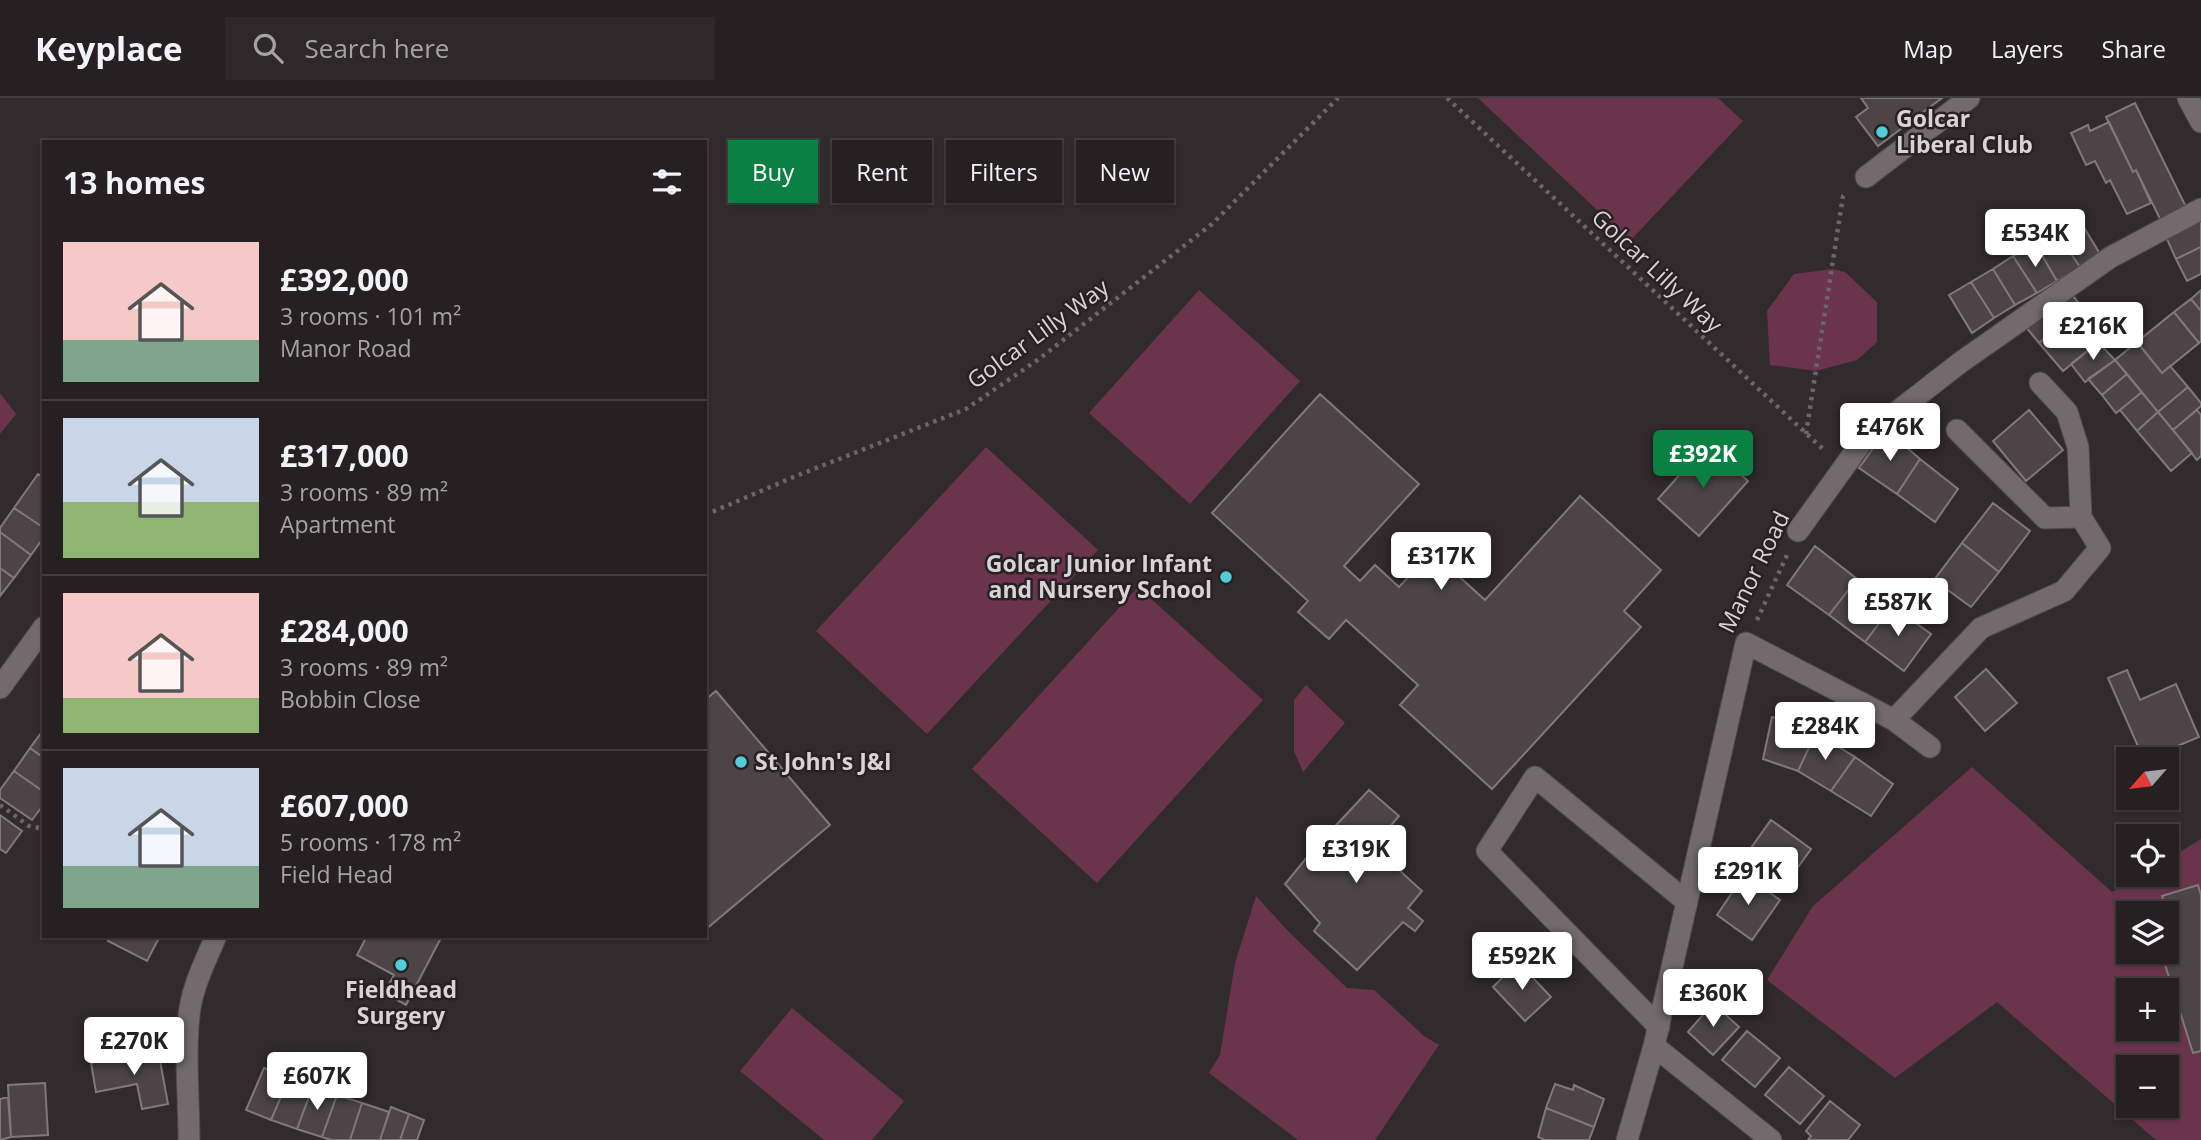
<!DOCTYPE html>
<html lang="en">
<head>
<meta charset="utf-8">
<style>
  :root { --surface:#262022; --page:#2e282a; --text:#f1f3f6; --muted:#a4a3a5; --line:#423e40; --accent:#0b8043 }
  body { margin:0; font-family:"Open Sans",sans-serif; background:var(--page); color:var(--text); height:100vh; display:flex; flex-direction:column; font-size:26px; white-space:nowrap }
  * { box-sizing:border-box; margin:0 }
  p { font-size:23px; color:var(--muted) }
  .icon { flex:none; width:38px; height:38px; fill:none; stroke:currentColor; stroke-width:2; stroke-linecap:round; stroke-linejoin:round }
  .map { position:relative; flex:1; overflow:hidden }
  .details { position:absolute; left:42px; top:42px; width:665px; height:798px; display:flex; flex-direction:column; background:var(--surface); border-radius:0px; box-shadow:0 2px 5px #0004,0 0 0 2px var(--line) }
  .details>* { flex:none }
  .banner { position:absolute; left:728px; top:42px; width:665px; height:63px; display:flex; gap:14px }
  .needle { width:46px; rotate:242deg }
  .buttons { position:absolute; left:2116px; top:649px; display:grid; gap:14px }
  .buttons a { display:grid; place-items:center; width:63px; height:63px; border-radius:0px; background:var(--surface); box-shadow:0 2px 5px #0004,0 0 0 2px var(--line); font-size:35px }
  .price { position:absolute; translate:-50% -60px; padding:0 16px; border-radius:7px; background:#fff; color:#222; font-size:23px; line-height:46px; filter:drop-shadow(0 2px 4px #0008) }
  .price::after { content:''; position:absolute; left:50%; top:42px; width:21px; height:16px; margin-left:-10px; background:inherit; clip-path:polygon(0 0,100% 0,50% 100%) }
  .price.current { background:var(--accent); color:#fff }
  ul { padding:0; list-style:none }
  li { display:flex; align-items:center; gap:21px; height:175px; padding:0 21px }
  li+li { border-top:2px solid var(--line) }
  li span { display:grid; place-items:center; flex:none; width:196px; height:140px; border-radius:0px; color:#555 }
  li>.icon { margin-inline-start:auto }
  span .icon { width:84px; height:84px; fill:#fffc; stroke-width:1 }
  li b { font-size:30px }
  h2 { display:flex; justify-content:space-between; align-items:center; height:84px; padding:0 21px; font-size:30px }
  .tag { padding:0 24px; border-radius:0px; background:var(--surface); box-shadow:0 2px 5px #0004,0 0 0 2px var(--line); font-size:24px; line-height:63px }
  .tag.current { background:var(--accent); color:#fff }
  header { display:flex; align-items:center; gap:42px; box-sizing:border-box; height:98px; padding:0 35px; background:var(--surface); border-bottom:2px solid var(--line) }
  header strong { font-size:33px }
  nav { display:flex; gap:38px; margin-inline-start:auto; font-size:24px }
  .search { width:490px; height:63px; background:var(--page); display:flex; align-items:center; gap:18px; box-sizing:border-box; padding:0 24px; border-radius:0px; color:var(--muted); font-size:26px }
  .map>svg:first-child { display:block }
  .green { fill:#6a344c; fill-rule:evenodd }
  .building { fill:#4c4447; stroke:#81787c; stroke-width:2 }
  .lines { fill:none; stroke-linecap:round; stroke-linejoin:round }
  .minor-casing { stroke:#4f494b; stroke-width:23 }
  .path { stroke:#6b6567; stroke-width:4.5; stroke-dasharray:3.5 5; stroke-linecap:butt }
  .minor { stroke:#726a6d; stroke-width:21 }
  .poi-dot { fill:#52ccd6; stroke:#282124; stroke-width:2.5 }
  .labels { text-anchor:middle; stroke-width:5; stroke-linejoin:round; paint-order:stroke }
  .poi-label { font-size:23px; font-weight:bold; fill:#d8d4d5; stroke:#282124; text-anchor:start }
  .street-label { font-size:23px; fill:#d8d4d5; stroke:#282124 }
</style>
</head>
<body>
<header>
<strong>Keyplace</strong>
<div class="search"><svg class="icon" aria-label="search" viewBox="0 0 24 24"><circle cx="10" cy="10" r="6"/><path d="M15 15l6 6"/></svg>Search here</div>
<nav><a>Map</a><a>Layers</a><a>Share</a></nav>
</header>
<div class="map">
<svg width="2201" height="1042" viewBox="0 0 2201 1042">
  <rect width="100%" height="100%" fill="#322b2e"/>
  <!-- green -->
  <path class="green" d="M1478,0H1718L1743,23L1630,143Z
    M1832,171L1845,174L1877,204V244L1857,262L1816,273L1770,267L1767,213L1794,176Z
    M1199,192L1300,283L1190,406L1089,315Z
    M0,295L16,316L0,336Z
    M986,349L1098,452L927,636L816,533Z
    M1138,489L1263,602L1097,785L972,671Z
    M1306,587L1345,625L1303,674L1294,653V602Z
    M1972,669L2112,794L2141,777H2166L2167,762L2201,741V1042H2156L1997,904L1895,980L1767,882L1813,808ZM2128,816H2166V854H2128ZM2128,892H2166V931H2128ZM2128,970H2166V1008H2128Z
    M1256,798L1290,835L1347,890L1374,892L1424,938L1439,947L1375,1042H1298L1209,975L1220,957L1235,865Z
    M792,910L904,1003L872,1042H824L740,973Z"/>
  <!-- building -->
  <path class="building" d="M1861,0H1942L1878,48L1856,19L1868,10Z
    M2135,5L2189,115L2163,127L2136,72L2133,74L2106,19Z
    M2109,24L2133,74L2136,72L2151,105L2127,116L2110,82L2106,85L2095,63L2086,67L2071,35L2088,27L2090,33Z
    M2079,121L2100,156L2080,169L2056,134Z
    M2201,123V149L2176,161L2166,139Z
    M2056,134L2080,169L2057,183L2036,147Z
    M2036,147L2057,183L2037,195L2013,158Z
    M2201,149V176L2187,183L2176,161Z
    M2013,158L2037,195L2015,207L1993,171Z
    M1993,171L2015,207L1994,220L1971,184Z
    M1971,184L1994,220L1972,235L1949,197Z
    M2201,192V213L2191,201Z
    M2069,193L2082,209L2039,245L2025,228Z
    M2191,201L2201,213V243L2199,245L2174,214Z
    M2082,209L2106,238L2063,273L2039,245Z
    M2174,214L2199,245L2162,275L2137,244Z
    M2098,244L2115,262L2085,284L2071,266Z
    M2137,244L2162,275L2170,268L2188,289L2158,314L2115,262Z
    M2115,262L2127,276L2102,297L2088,281Z
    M2127,276L2142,294L2116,315L2102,297Z
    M2188,289L2201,305V308L2173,332L2158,314Z
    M2142,294L2158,314L2137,333L2120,312Z
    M1320,296L1419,386L1344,468L1360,483L1375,467L1399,489L1432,454L1485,502L1580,398L1661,472L1624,513L1641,529L1492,691L1400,607L1418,587L1346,522L1329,541L1298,514L1308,503L1212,415Z
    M2029,312L2063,352L2026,383L1993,343Z
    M2197,312L2201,317V358L2197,362L2173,332Z
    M2158,314L2192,355L2171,373L2137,333Z
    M1886,332L1920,361L1897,396L1859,370Z
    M1707,346L1748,383L1699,438L1658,401Z
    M1920,361L1958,391L1935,424L1897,396Z
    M38,376L44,380V430L14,410Z
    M1993,405L2030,433L1999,474L1962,445Z
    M14,410L44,430V439L31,457L0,434V430Z
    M0,434L31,457L14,480L0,470Z
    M1962,445L1999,474L1971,509L1934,482Z
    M1815,448L1857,481L1829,517L1787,487Z
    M0,470L14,480L0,498Z
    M1857,481L1892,508L1865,544L1829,517Z
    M1892,508L1931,536L1904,573L1865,544Z
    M1986,571L2017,605L1985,633L1955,599Z
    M2127,572L2140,602L2176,586L2199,639L2144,662L2108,580Z
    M716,593L830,727L705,832V602Z
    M1772,619L1806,627L1816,635L1798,673L1763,661Z
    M44,631V660L30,650Z
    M1816,635L1855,659L1831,693L1798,673Z
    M30,650L44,660V694L14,673Z
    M1855,659L1893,686L1871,718L1831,693Z
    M14,673L44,694V706L32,722L0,700V692Z
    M1369,692L1399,718L1373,748L1422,793L1408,810L1423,823L1415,833L1403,824L1357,872L1314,833L1320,825L1285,786L1313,752Z
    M0,717L22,733L6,755L0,751Z
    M1771,722L1811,751L1783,790L1743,761Z
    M1744,777L1780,802L1752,842L1717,817Z
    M2198,787L2201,797V953L2193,955L2161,854H2166V827L2171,826L2162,798Z
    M110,838H160L147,863L108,843Z
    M367,838H442L406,907L384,895L394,877L357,857Z
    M1518,864L1551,899L1525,923L1493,889Z
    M1713,905L1739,929L1713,957L1688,934Z
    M1747,933L1780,960L1755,989L1722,962Z
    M158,952L168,1006L142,1011L137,986L96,994L91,965Z
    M1789,969L1824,998L1800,1026L1765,997Z
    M264,970L289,980L271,1022L246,1012Z
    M289,980L313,988L297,1031L271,1022Z
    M45,985L48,1037L11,1039L8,987Z
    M1555,986L1573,992L1574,987L1604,1001L1594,1029L1546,1010Z
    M313,988L337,997L322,1039L297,1031Z
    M337,997L362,1005L350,1042H331L322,1039Z
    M8,999L11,1039L0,1042V1001Z
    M1830,1003L1860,1027L1848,1042H1808L1811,1038L1806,1033Z
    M362,1005L389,1014L380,1042H350Z
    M391,1009L409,1016L400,1042H380Z
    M1546,1010L1594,1029L1589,1042H1545L1538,1039Z
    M409,1016L424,1022L417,1042H400Z"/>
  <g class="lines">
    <!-- minor casing -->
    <g class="minor-casing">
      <path id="minor" d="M2188,0L2201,24
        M1866,79L1969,0
        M1957,332L2045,420L2081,419
        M1798,433L1867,337L1961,264L2111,159L2201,111
        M0,590L44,529
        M1894,622L1981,530L2064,493L2100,450L2081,419L2078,349L2067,314L2040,285
        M1659,929L1487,753L1535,679L1687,804
        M1654,948L1771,1042
        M189,1042C189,999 184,953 190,910C194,885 206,862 216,838
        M1627,1042L1654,948L1746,545L1894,622L1930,649"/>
    </g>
    <!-- path -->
    <path class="path" d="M1447,0L1825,353
      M1806,336L1843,98L1847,95
      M705,417L796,378L966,311L1039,261L1212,126L1338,0
      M1757,522L1787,457
      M0,707L29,728L44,731"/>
    <!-- minor -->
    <use href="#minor" class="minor"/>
  </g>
  <!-- markers -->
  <g class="poi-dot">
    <circle cx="1882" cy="34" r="7"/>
    <circle cx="1226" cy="479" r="7"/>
    <circle cx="741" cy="664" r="7"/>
    <circle cx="401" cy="867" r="7"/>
  </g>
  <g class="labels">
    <!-- poi labels -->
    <g class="poi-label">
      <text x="1896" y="29">Golcar<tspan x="1896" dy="26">Liberal Club</tspan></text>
      <text x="1212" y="474" text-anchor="end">Golcar Junior Infant<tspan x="1212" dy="26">and Nursery School</tspan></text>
      <text x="755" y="672">St John's J&amp;I</text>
      <text x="401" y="900" text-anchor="middle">Fieldhead<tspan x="401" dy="26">Surgery</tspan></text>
    </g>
    <!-- street labels -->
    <g class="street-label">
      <text transform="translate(1657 173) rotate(43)" y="8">Golcar Lilly Way</text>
      <text transform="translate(1038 236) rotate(-36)" y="8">Golcar Lilly Way</text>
      <text transform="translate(1754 474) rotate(-64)" y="8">Manor Road</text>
    </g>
  </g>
</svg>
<div class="buttons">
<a><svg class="needle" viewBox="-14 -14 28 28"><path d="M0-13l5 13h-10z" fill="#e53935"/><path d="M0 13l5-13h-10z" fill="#a4a3a5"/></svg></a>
<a><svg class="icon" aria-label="locate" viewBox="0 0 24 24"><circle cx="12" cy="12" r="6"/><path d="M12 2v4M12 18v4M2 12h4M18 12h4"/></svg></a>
<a><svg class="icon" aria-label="layers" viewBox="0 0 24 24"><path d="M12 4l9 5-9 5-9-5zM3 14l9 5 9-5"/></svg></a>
<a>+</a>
<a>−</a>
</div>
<b class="price" style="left:2035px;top:171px">£534K</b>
<b class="price" style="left:2093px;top:264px">£216K</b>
<b class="price" style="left:1890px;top:365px">£476K</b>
<b class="price current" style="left:1703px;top:392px">£392K</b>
<b class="price" style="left:1441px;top:494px">£317K</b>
<b class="price" style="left:1898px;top:540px">£587K</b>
<b class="price" style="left:1825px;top:664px">£284K</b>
<b class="price" style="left:1356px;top:787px">£319K</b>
<b class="price" style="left:1748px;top:809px">£291K</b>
<b class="price" style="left:1522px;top:894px">£592K</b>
<b class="price" style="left:1713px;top:931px">£360K</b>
<b class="price" style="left:134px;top:979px">£270K</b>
<b class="price" style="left:317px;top:1014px">£607K</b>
<div class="banner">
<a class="tag current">Buy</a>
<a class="tag">Rent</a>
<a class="tag">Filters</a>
<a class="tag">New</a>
</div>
<section class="details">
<h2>13 homes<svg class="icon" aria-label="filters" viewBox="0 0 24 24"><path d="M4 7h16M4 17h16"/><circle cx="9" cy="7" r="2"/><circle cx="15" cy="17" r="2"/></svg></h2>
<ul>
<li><span style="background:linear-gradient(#f6c9c9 70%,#7fa58c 0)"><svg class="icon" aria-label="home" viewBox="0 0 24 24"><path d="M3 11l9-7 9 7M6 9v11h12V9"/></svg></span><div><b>£392,000</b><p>3 rooms · 101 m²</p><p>Manor Road</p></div></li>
<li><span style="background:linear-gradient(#c9d6e8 60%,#8fb573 0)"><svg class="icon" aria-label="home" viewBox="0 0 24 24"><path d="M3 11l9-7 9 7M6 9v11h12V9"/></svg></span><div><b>£317,000</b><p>3 rooms · 89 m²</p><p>Apartment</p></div></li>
<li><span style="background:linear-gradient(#f6c9c9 75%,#8fb573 0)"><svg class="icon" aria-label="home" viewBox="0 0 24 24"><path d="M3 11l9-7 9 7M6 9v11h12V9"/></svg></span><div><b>£284,000</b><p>3 rooms · 89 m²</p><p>Bobbin Close</p></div></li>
<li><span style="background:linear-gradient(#c9d6e8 70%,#7fa58c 0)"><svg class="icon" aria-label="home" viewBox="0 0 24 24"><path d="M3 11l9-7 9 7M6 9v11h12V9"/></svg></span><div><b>£607,000</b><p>5 rooms · 178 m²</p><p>Field Head</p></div></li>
</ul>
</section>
</div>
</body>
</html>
